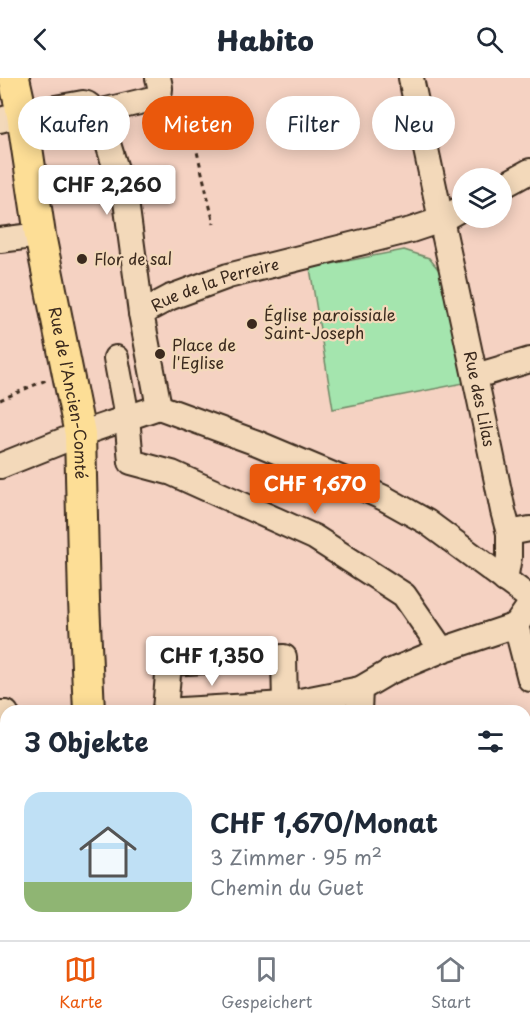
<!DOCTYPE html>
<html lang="de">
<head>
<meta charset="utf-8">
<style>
  :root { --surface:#fff; --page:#f2f2f3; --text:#1f2937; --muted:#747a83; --line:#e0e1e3; --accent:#ea580c }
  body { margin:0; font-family:"Playpen Sans",sans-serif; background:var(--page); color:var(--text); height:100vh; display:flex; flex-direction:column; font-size:22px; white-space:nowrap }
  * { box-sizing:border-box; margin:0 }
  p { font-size:20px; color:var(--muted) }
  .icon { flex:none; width:33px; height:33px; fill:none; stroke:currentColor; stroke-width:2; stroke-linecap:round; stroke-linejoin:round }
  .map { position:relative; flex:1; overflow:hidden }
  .side { position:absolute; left:0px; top:627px; width:531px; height:236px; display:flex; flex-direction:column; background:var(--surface); border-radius:18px 18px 0 0; box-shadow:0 3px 15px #0003 }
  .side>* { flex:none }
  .hud { position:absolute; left:18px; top:18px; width:495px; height:54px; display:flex; gap:12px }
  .fabs { position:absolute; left:452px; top:90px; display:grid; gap:12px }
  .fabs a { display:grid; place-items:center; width:60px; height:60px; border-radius:50%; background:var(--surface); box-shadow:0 3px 15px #0003; font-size:30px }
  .price { position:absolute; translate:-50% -51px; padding:0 14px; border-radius:6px; background:#fff; color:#222; font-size:20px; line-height:39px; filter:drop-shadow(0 2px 3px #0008) }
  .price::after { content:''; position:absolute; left:50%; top:36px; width:18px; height:14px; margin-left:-9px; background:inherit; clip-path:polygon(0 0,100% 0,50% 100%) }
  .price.selected { background:var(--accent); color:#fff }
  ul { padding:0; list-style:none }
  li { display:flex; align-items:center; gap:18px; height:150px; padding:0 24px }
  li+li { border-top:2px solid var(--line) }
  li span { display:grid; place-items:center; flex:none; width:168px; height:120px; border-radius:18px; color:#555 }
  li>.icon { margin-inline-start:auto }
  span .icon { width:72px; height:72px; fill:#fffc; stroke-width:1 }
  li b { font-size:26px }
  h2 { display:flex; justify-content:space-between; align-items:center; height:72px; padding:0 24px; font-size:26px }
  .tag { padding:0 21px; border-radius:27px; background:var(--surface); box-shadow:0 3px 15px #0003; font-size:21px; line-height:54px }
  .tag.selected { background:var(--accent); color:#fff }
  header { display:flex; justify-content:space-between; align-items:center; height:78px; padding:0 24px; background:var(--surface); font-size:27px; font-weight:800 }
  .menu { display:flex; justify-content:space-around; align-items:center; height:84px; border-top:2px solid var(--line); background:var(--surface); font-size:16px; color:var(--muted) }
  .menu a { display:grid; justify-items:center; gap:3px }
  .menu .selected { color:var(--accent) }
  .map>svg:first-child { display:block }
  .green { fill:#a4e5ae; stroke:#708866; stroke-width:1.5 }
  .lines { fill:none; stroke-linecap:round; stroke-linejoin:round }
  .minor-casing { stroke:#3b2a1e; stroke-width:28 }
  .major-casing { stroke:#3b2a1e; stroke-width:34 }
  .path { stroke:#3b2a1e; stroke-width:3; stroke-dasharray:4.5 4.5; stroke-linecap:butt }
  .minor { stroke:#f3d9ba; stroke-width:24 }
  .major { stroke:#fdde96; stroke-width:30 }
  .poi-dot { fill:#3b2a1e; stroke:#f3d9ba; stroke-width:2 }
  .labels { text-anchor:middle; stroke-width:4.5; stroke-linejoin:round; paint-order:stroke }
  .poi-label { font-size:16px; fill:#3b2a1e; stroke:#f3d9ba; text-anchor:start }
  .street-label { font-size:16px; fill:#3b2a1e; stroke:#f3d9ba }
</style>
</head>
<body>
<header><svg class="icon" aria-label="back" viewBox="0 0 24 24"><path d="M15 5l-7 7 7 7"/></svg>Habito<svg class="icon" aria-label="search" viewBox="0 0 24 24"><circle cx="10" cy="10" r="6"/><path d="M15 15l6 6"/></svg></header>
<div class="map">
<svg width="530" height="862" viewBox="0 0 530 862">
  <rect width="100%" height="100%" fill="#f5d2c2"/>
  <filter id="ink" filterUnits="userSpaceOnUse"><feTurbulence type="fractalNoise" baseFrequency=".0167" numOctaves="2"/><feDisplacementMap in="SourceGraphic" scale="12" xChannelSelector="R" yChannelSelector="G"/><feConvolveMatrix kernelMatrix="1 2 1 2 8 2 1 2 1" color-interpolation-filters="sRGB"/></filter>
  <g filter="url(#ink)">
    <!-- green -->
    <path class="green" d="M404,172L429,180L443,197L464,305L333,331L310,190Z"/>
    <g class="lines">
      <!-- minor casing -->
      <g class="minor-casing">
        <g id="minor">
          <path id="s1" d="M411,0C441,145 474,289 503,433L509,455V479L505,502"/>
          <path d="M98,34L126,123L141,235"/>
          <path d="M98,34L156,20C162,15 160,7 158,0"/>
          <path d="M0,42L22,36L83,25L87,26L98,34"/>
          <path d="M501,109L530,93"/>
          <path d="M0,162L40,157"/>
          <path d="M116,280L127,339L131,384L172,395L314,459L404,517L442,572"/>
          <path d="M476,298L530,282"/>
          <path d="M159,329L257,365L345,402L384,420L427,444L530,520"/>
          <path id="s2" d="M0,388L80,356L159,329L141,235L171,219L228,198L411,152L441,142L462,130"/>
          <path d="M509,455L530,451"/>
          <path d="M516,547L530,601"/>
          <path d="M165,632L169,585L284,579L285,626"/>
          <path d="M164,633L285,626L360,611L389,594L442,572L516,547L530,527"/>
          <path d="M359,633L360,611"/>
          <path d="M0,635H6"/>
          <path d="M0,719L6,757"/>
          <path d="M0,786L6,818"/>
          <path d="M15,856L17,862"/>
          <path d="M306,856L307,862"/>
        </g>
      </g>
      <!-- major casing -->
      <g class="major-casing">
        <g id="major">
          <path id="s3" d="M14,0L22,36L40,157L80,356L84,523L89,633"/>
          <path d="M97,856V862"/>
        </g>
      </g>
      <!-- path -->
      <path class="path" d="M171,30L191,48L214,146
        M0,322L46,302
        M385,856L393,862"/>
      <!-- minor -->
      <use href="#minor" class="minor"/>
      <!-- major -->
      <use href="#major" class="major"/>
    </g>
  </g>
  <!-- markers -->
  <g class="poi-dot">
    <circle cx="82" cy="181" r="6"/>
    <circle cx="252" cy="246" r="6"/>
    <circle cx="160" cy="276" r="6"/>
  </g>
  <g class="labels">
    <!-- poi labels -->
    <g class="poi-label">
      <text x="94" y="187">Flor de sal</text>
      <text x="264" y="243">Église paroissiale<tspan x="264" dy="18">Saint-Joseph</tspan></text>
      <text x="172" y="273">Place de<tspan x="172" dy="18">l'Eglise</tspan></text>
    </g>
    <!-- street labels -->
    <g class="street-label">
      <text dy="6" stroke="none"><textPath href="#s2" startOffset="345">Rue de la Perreire</textPath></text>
      <text dy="6" stroke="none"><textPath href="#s3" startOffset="320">Rue de l'Ancien-Comté</textPath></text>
      <text dy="6" stroke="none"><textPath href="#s1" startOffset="328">Rue des Lilas</textPath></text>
    </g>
  </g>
</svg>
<div class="fabs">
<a><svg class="icon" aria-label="layers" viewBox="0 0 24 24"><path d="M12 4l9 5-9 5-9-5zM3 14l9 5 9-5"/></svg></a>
</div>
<b class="price" style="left:107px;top:138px">CHF 2,260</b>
<b class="price selected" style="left:315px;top:437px">CHF 1,670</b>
<b class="price" style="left:212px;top:609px">CHF 1,350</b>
<div class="hud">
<a class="tag">Kaufen</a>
<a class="tag selected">Mieten</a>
<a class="tag">Filter</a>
<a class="tag">Neu</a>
</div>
<section class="side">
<h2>3 Objekte<svg class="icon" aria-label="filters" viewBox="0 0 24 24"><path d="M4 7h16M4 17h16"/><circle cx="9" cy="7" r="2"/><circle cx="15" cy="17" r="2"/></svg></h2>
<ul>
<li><span style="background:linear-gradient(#bfe0f5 75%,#8fb573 0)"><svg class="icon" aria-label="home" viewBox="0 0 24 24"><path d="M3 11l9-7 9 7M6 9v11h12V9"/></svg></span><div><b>CHF 1,670/Monat</b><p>3 Zimmer · 95 m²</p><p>Chemin du Guet</p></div></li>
</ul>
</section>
</div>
<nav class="menu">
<a class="selected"><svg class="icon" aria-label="map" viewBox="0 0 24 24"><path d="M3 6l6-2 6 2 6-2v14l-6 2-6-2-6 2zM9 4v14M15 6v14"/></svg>Karte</a>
<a><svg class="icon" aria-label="saved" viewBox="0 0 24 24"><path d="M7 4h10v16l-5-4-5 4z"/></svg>Gespeichert</a>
<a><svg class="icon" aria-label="home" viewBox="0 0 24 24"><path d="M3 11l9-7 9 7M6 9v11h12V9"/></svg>Start</a>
</nav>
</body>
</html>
